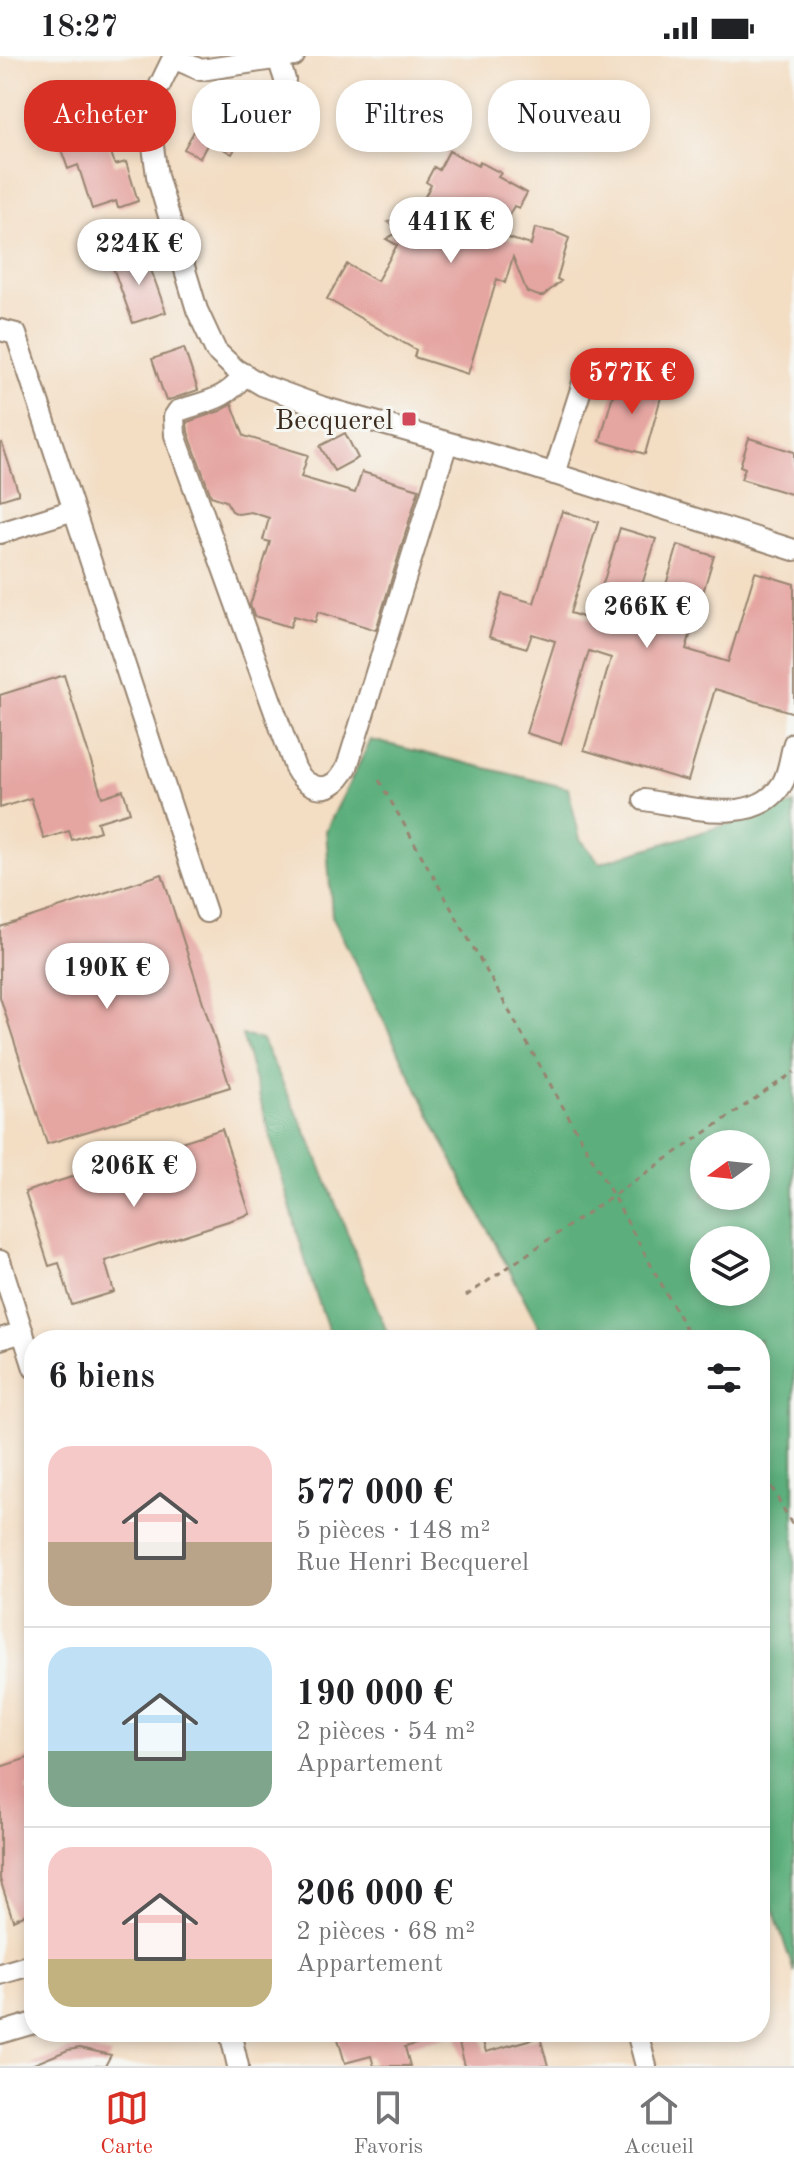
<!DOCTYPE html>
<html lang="fr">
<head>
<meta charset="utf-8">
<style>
  :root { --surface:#fff; --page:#f6f6f6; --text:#202124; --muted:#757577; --line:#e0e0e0; --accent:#d93025 }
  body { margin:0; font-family:"Old Standard TT",serif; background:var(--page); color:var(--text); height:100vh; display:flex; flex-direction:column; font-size:30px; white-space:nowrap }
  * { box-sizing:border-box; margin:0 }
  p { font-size:26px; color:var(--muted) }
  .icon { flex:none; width:44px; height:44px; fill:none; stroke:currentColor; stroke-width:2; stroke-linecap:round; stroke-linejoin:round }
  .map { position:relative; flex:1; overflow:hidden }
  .panel { position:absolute; left:24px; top:1274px; width:746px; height:712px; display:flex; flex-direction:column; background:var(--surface); border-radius:32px; box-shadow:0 4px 12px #0003 }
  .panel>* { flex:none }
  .banner { position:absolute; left:24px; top:24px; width:746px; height:72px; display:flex; gap:16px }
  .needle { width:52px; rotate:255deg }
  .buttons { position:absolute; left:690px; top:1074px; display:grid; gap:16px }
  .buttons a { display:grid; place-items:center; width:80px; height:80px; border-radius:50%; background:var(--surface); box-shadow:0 4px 12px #0003; font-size:40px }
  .price { position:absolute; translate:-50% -68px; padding:0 18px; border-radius:28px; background:#fff; color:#222; font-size:26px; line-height:52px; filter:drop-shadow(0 2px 4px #0008) }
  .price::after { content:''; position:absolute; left:50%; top:48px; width:24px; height:18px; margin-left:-12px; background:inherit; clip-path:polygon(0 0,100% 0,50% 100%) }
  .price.active { background:var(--accent); color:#fff }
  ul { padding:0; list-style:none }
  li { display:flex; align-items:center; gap:24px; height:200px; padding:0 24px }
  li+li { border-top:2px solid var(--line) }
  li span { display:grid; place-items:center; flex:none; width:224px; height:160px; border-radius:24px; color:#555 }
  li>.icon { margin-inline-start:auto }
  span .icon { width:96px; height:96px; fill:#fffc; stroke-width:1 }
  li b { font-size:34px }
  h2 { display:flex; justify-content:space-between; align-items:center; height:96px; padding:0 24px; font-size:34px }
  .pill { padding:0 28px; border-radius:32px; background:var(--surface); box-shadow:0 4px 12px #0003; font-size:28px; line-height:72px }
  .pill.active { background:var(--accent); color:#fff }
  .status { display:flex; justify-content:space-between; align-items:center; height:56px; padding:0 40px; background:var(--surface); direction:ltr }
  .status svg { height:22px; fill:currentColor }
  .tab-bar { display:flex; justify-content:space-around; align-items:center; height:112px; border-top:2px solid var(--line); background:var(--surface); font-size:22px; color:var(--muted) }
  .tab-bar a { display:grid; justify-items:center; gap:4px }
  .tab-bar .active { color:var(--accent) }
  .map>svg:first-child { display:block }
  .forest { fill:#5caf7c; stroke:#4c6c4d; stroke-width:2; fill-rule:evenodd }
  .building { fill:#e5a5a1 }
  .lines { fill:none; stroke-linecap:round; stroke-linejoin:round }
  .minor-casing { stroke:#978470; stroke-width:24 }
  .path { stroke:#978470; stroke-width:3; stroke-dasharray:6 6; stroke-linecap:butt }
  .minor { stroke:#fff; stroke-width:20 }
  .poi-dot { fill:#d1495b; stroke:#f6f6f2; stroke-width:3 }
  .labels { text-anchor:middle; stroke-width:6; stroke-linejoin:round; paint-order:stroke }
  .poi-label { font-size:28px; fill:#3b2a1e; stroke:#f6f6f2; text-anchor:end }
</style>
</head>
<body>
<div class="status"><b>18:27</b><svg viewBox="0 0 49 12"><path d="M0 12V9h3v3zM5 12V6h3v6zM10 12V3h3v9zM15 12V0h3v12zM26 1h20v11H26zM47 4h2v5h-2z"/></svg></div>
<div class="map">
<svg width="794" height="2010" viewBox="0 0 794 2010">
  <rect width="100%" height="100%" fill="#f6f6f2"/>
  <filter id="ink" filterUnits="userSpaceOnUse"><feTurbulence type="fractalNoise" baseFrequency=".0125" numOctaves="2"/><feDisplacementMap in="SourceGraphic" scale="16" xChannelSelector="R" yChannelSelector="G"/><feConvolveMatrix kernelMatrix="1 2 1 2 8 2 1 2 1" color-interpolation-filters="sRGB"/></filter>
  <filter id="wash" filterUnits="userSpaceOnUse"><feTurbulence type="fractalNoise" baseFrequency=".006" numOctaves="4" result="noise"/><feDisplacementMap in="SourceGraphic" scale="32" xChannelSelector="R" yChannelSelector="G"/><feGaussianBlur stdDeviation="1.8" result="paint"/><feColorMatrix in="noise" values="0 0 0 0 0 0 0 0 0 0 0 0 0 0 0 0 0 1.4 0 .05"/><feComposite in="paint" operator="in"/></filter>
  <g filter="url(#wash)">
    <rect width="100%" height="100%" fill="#f3ddc3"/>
    <!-- forest -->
    <path class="forest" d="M371,684L568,732L580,783L600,807L794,748V1916L760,1815V1284H546L464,1128L332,860L326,774ZM704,1088H756V1140H704ZM704,1184H756V1236H704Z
      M242,979L262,984L313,1091L390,1284H332L310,1221Z"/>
    <g id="blocks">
      <!-- building -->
      <path class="building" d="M215,38L254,59L232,98L209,85L200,102L184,93Z
        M96,48L115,109L126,106L138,145L118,152L116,145L92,153L78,109L68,113L50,62Z
        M449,95L478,110L480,106L501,117L498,121L527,137L519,152L514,150L498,179L531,189L535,172L555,176L569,182L557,223L561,225L543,240H539L527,236L513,201L505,227L497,223L468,318L414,301L416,294L327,243L347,208L377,225L397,189L386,183L402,174L388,166L406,157L414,161L431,129L426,126L434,111L439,114Z
        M144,194L166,256L133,267L111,206Z
        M184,292L198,334L166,345L152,303Z
        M618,321L663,334L645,398L600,385Z
        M232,348L244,380L308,399L301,421L355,437L362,416L419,433L376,574L318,556L315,566L294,560L290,571L254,560L250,549L270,486L263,484L269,462L251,456L238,458L232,455L226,445L211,440L188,376L187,366L220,355Z
        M345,377L358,402L334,415L320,390Z
        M749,382L794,396V439L741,423L745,412L740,410Z
        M2,387L19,438L0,444V388Z
        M562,455L598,466L570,557L592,564L620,472L656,483L628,575L650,582L678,489L714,500L686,593L728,606L755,516L794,528V657L715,633L688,725L677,722L584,694L611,602L589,595L561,688L526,677L555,585L532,578L527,592L489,581L502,538L534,547Z
        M64,619L102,741L123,734L130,756L97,766L100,775L72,784L69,775L44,783L31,742L0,752V639Z
        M162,818L230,1031L47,1088L0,941V871Z
        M222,1073L250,1158L105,1205L114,1236L72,1249L59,1207L49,1210L25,1136Z
        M34,1700V1730L26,1732L34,1757V1854L13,1864L0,1823V1711Z
        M336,1976H445L446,1980L405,1991L410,2010H374L371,2000L345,2007Z
        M456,1976H480L486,1996L540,1981L548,2010H465Z
        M80,1992L111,1999L105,2010H29L68,1994Z"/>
    </g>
  </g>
  <g filter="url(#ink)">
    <use href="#blocks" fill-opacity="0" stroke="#978470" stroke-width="2"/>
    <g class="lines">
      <!-- minor casing -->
      <g class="minor-casing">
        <path id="minor" d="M174,0L155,39L150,68L157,120L197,254L216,295L235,313L262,329L322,351L517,406L794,494
          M173,2L201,14L294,0
          M278,2L285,24
          M0,274L16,278L206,856
          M245,318C227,344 206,345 178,355L174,361L175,379L295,712C302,726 319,738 334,727C339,724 344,716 347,711L447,387
          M554,418L589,308
          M0,477L74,454
          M644,744C685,750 755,772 782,728C789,717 790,700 794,687
          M0,1205L34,1312
          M0,1283L23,1276
          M0,1918L34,1908
          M230,1976L238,2010
          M637,1976L646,2010
          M0,1977L34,1967"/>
      </g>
      <!-- path -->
      <path class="path" d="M379,724L612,1138L692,1284
        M466,1240L794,1016
        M760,1410L794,1472"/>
      <!-- minor -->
      <use href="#minor" class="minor"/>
    </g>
  </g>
  <!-- markers -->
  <rect class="poi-dot" x="401" y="355" width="16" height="16" rx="4"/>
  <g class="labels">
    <!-- poi labels -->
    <g class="poi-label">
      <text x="393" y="373">Becquerel</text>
    </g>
  </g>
</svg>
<div class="buttons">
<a><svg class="needle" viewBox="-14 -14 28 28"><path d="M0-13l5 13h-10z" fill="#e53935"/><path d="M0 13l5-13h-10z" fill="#757577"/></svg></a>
<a><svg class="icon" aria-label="layers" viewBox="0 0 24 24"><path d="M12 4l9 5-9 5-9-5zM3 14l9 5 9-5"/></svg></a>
</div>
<b class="price" style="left:451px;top:209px">441K €</b>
<b class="price" style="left:139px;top:231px">224K €</b>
<b class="price active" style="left:632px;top:360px">577K €</b>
<b class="price" style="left:647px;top:594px">266K €</b>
<b class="price" style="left:107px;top:955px">190K €</b>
<b class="price" style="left:134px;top:1153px">206K €</b>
<div class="banner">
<a class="pill active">Acheter</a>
<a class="pill">Louer</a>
<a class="pill">Filtres</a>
<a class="pill">Nouveau</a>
</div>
<section class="panel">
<h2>6 biens<svg class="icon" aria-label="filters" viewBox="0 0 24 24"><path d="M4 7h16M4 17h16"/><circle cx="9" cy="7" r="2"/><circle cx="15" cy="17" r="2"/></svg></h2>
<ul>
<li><span style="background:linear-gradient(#f6c9c9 60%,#b9a48a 0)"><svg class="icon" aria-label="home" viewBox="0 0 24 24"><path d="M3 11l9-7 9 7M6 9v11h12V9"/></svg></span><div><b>577 000 €</b><p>5 pièces · 148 m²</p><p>Rue Henri Becquerel</p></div></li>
<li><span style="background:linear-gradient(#bfe0f5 65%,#7fa58c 0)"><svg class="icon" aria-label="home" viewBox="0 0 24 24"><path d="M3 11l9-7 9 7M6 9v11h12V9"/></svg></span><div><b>190 000 €</b><p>2 pièces · 54 m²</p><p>Appartement</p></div></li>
<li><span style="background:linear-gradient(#f6c9c9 70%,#c2b280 0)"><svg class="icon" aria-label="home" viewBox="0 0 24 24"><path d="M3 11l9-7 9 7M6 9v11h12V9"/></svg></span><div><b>206 000 €</b><p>2 pièces · 68 m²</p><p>Appartement</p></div></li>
</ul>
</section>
</div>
<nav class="tab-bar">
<a class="active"><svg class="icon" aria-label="map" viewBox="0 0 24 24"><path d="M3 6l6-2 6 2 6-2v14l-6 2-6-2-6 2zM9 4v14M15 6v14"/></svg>Carte</a>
<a><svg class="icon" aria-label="saved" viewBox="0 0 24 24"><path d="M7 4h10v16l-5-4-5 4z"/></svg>Favoris</a>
<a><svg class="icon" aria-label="home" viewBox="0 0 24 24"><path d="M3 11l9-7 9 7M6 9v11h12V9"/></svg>Accueil</a>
</nav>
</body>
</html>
